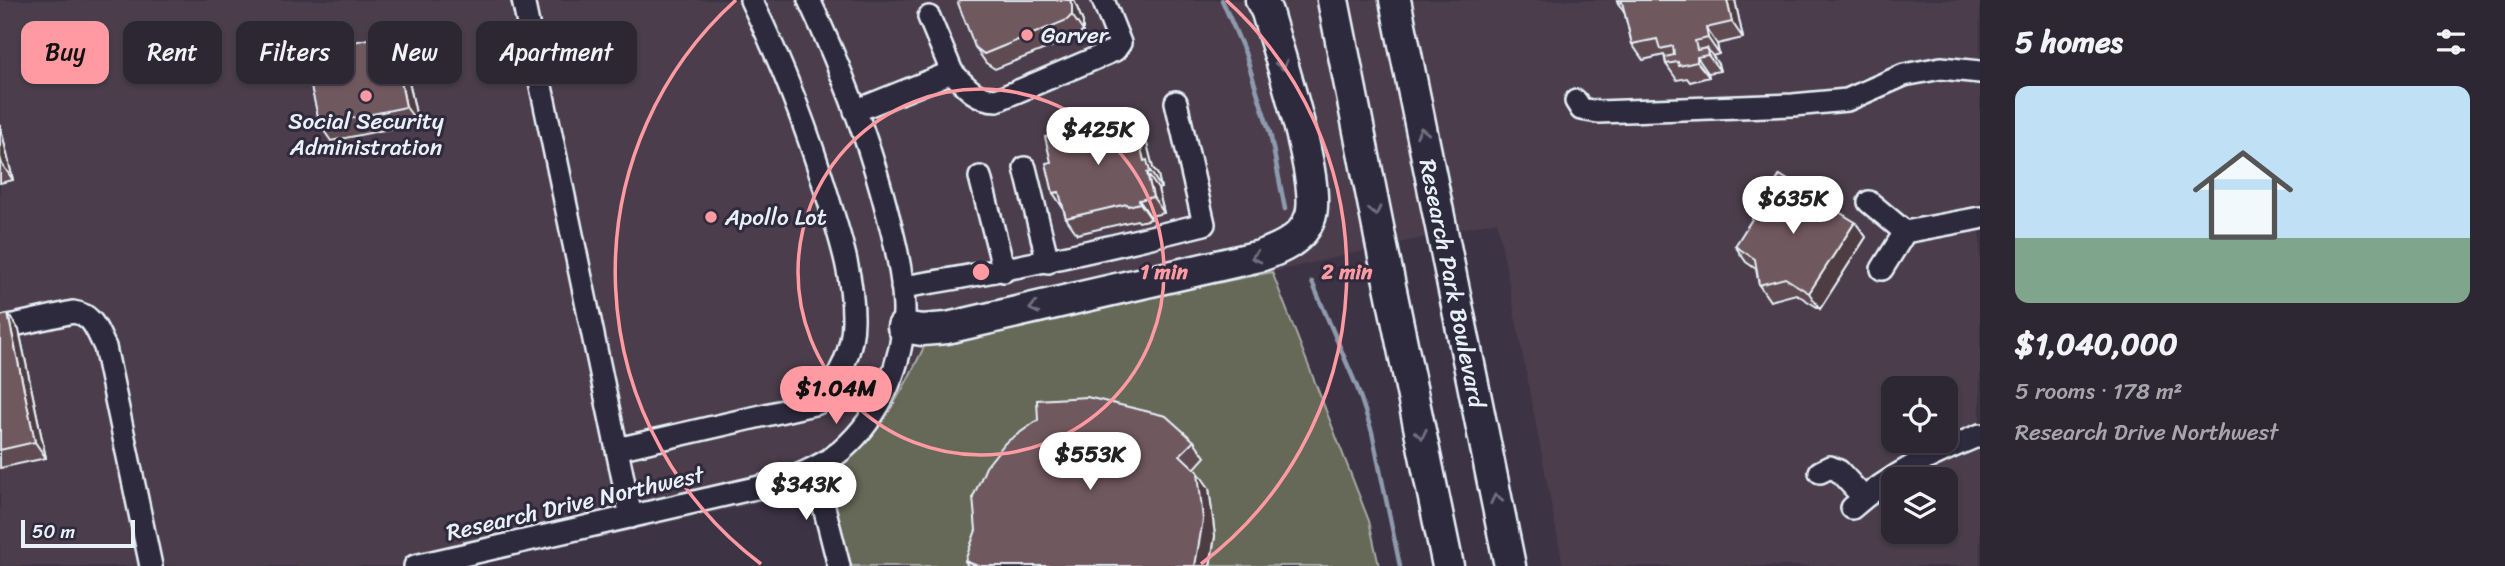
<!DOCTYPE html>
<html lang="en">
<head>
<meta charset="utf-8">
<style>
  :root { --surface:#2d2633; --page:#39323f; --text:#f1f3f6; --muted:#a7a5ac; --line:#48434e; --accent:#ff9aa2 }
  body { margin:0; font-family:Sriracha,sans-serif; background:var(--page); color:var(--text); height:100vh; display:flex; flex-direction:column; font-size:26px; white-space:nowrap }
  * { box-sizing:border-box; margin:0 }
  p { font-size:23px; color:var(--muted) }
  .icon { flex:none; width:38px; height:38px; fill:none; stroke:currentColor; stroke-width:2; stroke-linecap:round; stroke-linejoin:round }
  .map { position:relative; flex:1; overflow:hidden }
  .panel { display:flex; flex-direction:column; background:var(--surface); width:525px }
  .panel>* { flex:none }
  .top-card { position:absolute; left:21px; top:21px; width:665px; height:63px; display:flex; gap:14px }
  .buttons { position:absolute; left:1881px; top:376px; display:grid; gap:14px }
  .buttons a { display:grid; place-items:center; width:77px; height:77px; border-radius:14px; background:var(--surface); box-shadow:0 2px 5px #0004,0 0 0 2px var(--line); font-size:35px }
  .scale { position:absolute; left:21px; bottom:18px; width:114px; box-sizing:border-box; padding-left:7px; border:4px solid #e8f1f8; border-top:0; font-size:19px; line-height:24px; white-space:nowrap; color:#e8f1f8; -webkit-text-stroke:5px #2f2a3d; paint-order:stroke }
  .price { position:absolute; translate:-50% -60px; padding:0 16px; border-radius:24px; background:#fff; color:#222; font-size:23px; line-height:46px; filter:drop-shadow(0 2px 4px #0008) }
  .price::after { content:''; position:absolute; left:50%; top:42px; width:21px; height:16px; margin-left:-10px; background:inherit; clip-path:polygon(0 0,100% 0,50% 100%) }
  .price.current { background:var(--accent); color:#111 }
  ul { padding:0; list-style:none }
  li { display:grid; align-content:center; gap:14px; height:371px; padding:0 35px }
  li span { display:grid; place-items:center; height:217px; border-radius:14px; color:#555 }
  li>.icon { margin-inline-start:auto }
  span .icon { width:126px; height:126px; fill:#fffc; stroke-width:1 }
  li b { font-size:30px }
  h2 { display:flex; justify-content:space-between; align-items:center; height:84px; padding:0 35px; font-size:30px }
  .tag { padding:0 24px; border-radius:14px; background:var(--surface); box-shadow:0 2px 5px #0004,0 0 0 2px var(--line); font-size:24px; line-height:63px }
  .tag.current { background:var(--accent); color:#111 }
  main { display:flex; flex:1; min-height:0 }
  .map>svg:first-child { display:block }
  .built { fill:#4b3e4c; fill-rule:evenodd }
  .green { fill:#666758; stroke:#a7aca8; stroke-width:2 }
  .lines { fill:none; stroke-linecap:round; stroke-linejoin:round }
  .stream { stroke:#8e9bae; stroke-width:4.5 }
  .minor-casing { stroke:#e8f1f8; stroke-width:26 }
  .highway-casing { stroke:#e8f1f8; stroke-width:35 }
  .minor { stroke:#2f2a3d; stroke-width:21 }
  .highway { stroke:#2f2a3d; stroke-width:30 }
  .wall { fill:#5f4c51; stroke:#e8f1f8; stroke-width:2 }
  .shaded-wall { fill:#4e3e42; stroke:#e8f1f8; stroke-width:2 }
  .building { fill:#6f585e; stroke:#e8f1f8; stroke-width:2 }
  .oneway { stroke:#70707e }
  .ring { fill:none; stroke:#ff9aa2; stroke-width:3.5 }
  .poi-dot { fill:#ff9aa2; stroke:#2f2a3d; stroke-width:2.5 }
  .labels { text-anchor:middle; stroke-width:6; stroke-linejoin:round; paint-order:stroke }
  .poi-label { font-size:23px; fill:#e8f1f8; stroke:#2f2a3d; text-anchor:start }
  .street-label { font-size:23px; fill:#e8f1f8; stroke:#2f2a3d }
  .centre { fill:#ff9aa2; stroke:#2f2a3d; stroke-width:3.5 }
  .ring-label { font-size:21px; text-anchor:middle; font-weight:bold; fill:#ff9aa2; stroke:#2f2a3d; stroke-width:6; stroke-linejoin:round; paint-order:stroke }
</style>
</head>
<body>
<main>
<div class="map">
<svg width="1980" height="566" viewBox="0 0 1980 566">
  <rect width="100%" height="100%" fill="#3c3344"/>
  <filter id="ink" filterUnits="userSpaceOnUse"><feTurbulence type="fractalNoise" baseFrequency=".0143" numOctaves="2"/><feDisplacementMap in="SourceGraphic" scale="14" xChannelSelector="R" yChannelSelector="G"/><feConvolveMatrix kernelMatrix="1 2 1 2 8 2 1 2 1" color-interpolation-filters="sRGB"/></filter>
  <g filter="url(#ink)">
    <!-- built -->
    <path class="built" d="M0,0H1980V566H1563L1497,221L1272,272L927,341L891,412L870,438L848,460L826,478V488L473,566H0ZM1894,388H1946V441H1894ZM1894,480H1946V532H1894Z"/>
    <!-- green -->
    <path class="green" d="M1272,272L1369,521L1379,566H839L825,478C880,436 897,402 927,341Z"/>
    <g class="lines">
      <!-- stream -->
      <path class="stream" d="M1222,0L1245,53L1270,133L1285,209
        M1312,282L1357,387L1372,432L1400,566"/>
      <!-- minor casing -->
      <g class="minor-casing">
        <path id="minor" d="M523,0L631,517
          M929,17L952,72
          M1576,101L1581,109L1598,112L1793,105L1847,100L1904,75L1941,68L1980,72
          M855,111L952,72C965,86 976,100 997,100L1115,50L1120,43L1103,0
          M1025,168L1048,262
          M980,177L1004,271
          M1869,202L1905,232
          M1882,269L1905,232L1980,218
          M902,287C1004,272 1104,249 1204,224L1176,102
          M0,328L73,312C94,315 96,330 105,347L151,566
          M617,449L818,403C839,379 854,350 853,317C853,280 842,243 831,208C810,136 784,67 751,0
          M814,468L839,566
          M1820,472L1830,467L1839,471L1864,498
          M1852,508C1892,473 1931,455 1980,435
          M415,566L786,481C806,472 825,464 842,450C881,416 905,360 904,308C903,270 892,230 882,193C864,127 838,62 809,0"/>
      </g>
      <!-- highway casing -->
      <g class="highway-casing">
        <g id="highway">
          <path d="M1333,0L1383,252L1448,566"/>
          <path id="s1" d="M1395,0L1510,566"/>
          <path d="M903,327L922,330L947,328L1260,256C1280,249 1302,240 1310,218C1323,185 1278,53 1267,12L1261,0"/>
        </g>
      </g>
      <!-- minor -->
      <use href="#minor" class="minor"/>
      <!-- highway -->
      <use href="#highway" class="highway"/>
    </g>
    <!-- wall -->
    <path class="wall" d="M960,0H1074L1083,22V31L1078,36L995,69L986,63L975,47Z
      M1617,0H1735L1743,38L1717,44L1719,54L1712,56L1718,64L1720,71L1708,73L1709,77L1690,82L1687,78L1677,80L1666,64L1664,55L1643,60L1632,44L1625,14L1618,3Z
      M405,63L418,123L331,141L320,125Z
      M0,124L13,180L0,183Z
      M1144,132L1153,168L1158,175L1161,188L1158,189L1164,213L1150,216L1151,219L1139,222L1137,220L1077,234L1066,218L1063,208L1053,193Z
      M1855,222L1866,237L1820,309L1796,294L1770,301L1759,285L1756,269L1746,262L1735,246Z
      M8,314L19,330L46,458L0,468V316Z
      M1194,441L1205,457L1194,469L1209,488L1215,536L1210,566H968L965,561Z"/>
    <!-- shaded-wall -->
    <path class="shaded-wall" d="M1070,0H1074L1083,22V31L1072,15Z
      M1727,0H1735L1743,38L1732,22Z
      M1706,28L1717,44L1719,54L1708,38Z
      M394,47L405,63L418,123L406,107Z
      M1707,48L1718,64L1720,71L1708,55Z
      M1697,57L1708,73L1709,77L1697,62Z
      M1133,116L1144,132L1153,168L1158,175L1161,188L1144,161Z
      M0,124V125L13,180L2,164L0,157Z
      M1147,173L1158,189L1164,213L1153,197Z
      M1139,200L1150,216L1151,219L1140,203Z
      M1855,222L1866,237L1820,309L1809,293Z
      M8,314L19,330L46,458L35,442Z
      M1198,472L1209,488L1215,536L1210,566H1195Z"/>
    <!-- building -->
    <path class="building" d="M960,0H1070L1072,6V15L1067,20L984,54L975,47L958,3Z
      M1617,0H1727L1732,22L1706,28L1708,38L1695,41L1697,50L1707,48L1708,55L1697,57V62L1679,66L1678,62L1666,64L1665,57L1674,55L1673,46L1660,49L1657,39L1632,44L1622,2L1618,3Z
      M377,37L394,47L406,107L320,125L303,53Z
      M1133,116L1144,161L1147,160L1150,172L1147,173L1153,197L1139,200L1140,203L1128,206L1127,204L1066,218L1059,192L1053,193L1046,163L1051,162L1045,137Z
      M1780,175L1855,222L1809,293L1785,278L1759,285L1755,259L1735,246Z
      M8,314L35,442L0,450V316Z
      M1087,397L1166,416L1194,441L1180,455L1198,472L1203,520L1195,566H978L965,561L976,530L973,497L986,467L1005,443L1038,420L1037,400Z"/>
    <!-- one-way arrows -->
    <defs><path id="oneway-chevron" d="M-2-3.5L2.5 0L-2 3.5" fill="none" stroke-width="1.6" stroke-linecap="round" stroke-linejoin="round" transform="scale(1.75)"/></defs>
    <g class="oneway">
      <use href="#oneway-chevron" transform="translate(1282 65) rotate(75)"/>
      <use href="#oneway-chevron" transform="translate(1422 132) rotate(-102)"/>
      <use href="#oneway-chevron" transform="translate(1375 211) rotate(79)"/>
      <use href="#oneway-chevron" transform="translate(1256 257) rotate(165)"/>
      <use href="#oneway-chevron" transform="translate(1034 308) rotate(167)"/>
      <use href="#oneway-chevron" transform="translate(1421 434) rotate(78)"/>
      <use href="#oneway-chevron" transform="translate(1496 499) rotate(-102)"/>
    </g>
  </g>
  <!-- distance rings -->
  <g class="ring">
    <circle cx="981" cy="272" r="183"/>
    <path d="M761 564A366 366 0 0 1 736 0M1226 0A366 366 0 0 1 1201 564"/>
  </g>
  <!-- markers -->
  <g class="poi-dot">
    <circle cx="1027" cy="35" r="7"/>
    <circle cx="366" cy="96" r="7"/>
    <circle cx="711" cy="217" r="7"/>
  </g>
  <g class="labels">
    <!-- poi labels -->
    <g class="poi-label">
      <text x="1041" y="43">Garver</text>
      <text x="366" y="129" text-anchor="middle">Social Security<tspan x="366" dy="26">Administration</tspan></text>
      <text x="725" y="225">Apollo Lot</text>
    </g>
    <!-- street labels -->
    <g class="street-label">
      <text dy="8" stroke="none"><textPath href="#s1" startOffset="289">Research Park Boulevard</textPath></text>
      <text transform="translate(575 503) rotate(-13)" y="8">Research Drive Northwest</text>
    </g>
  </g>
  <circle cx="981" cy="272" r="10" class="centre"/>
  <g class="ring-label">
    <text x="1164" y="279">1 min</text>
    <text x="1347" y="279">2 min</text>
  </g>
</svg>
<div class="buttons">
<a><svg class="icon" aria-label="locate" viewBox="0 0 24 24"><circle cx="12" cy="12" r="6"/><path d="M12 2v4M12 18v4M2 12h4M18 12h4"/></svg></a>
<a><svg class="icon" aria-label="layers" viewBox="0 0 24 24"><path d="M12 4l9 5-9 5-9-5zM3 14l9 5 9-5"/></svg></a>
</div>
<div class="scale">50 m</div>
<b class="price" style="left:1098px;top:167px">$425K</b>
<b class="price" style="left:1793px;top:236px">$635K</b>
<b class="price current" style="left:836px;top:426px">$1.04M</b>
<b class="price" style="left:1090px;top:492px">$553K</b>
<b class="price" style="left:806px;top:522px">$343K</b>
<div class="top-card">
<a class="tag current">Buy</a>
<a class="tag">Rent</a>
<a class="tag">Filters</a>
<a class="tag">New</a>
<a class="tag">Apartment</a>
</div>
</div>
<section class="panel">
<h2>5 homes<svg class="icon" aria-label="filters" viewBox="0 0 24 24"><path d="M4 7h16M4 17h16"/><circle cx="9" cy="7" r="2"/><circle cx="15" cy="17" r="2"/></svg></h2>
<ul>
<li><span style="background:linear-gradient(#bfe0f5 70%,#7fa58c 0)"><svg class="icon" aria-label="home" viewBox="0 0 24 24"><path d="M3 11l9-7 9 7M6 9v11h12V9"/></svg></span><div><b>$1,040,000</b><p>5 rooms · 178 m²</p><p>Research Drive Northwest</p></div></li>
</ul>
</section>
</main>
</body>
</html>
